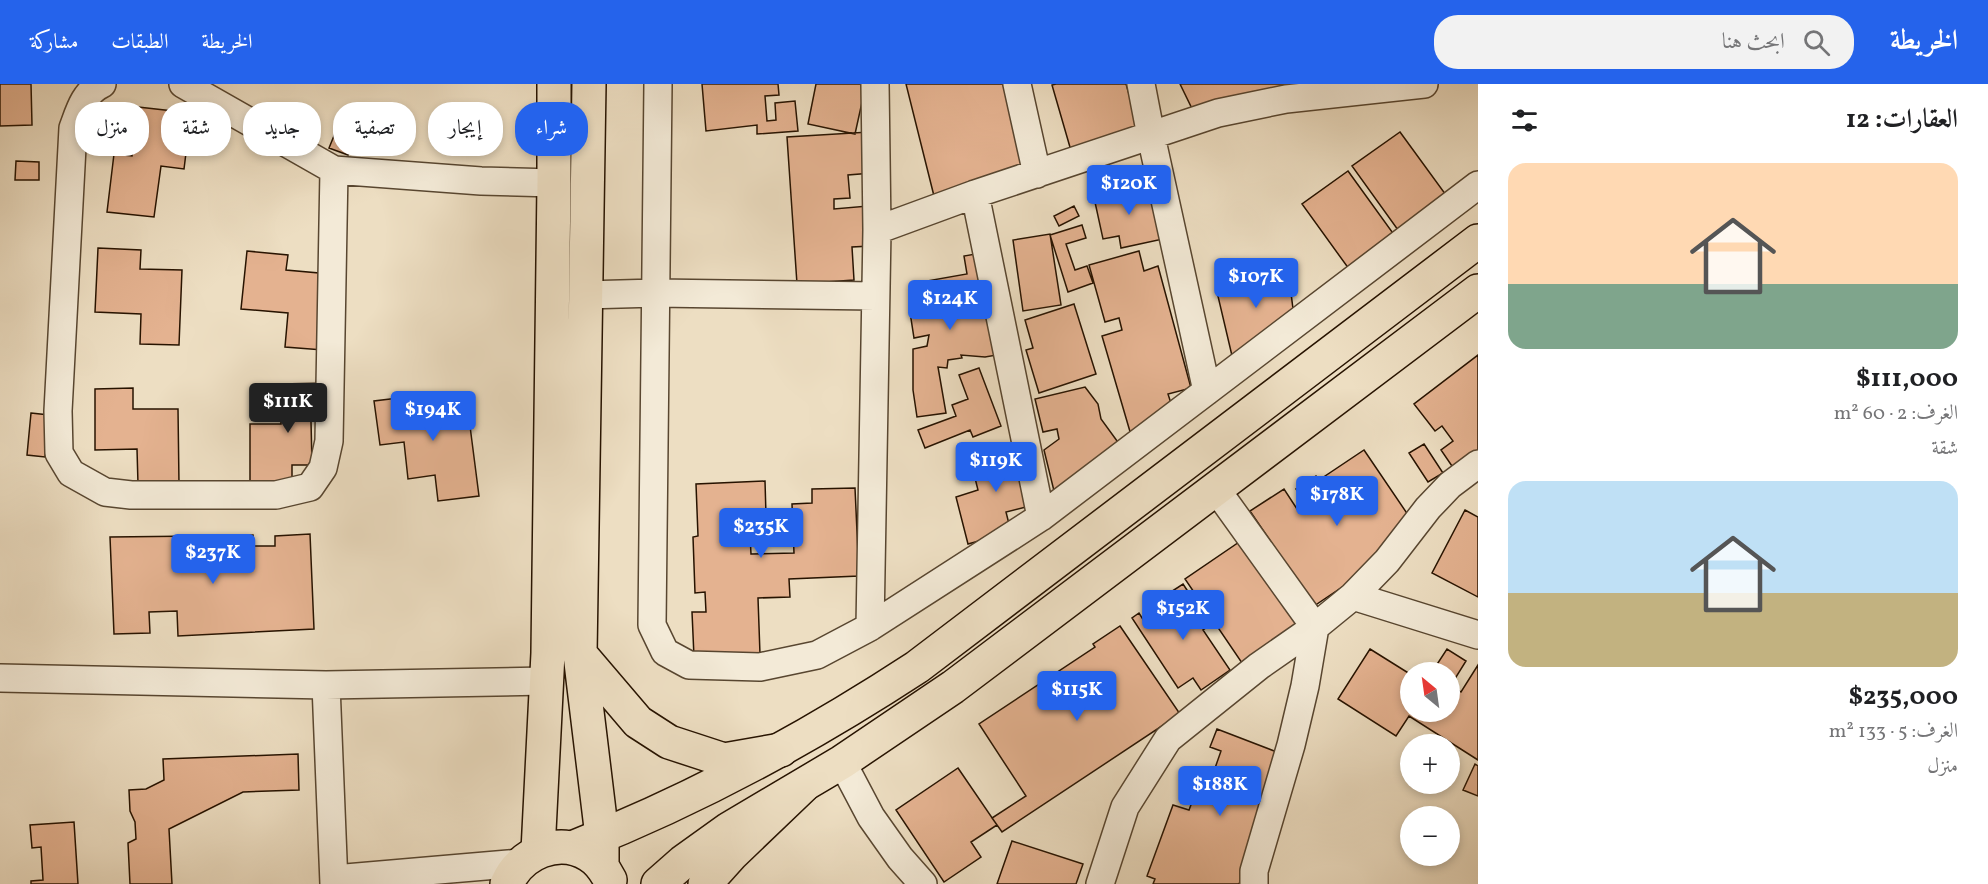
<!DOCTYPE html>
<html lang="ar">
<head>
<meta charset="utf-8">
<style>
  :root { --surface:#fff; --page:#f2f2f2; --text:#202124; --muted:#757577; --accent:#2563eb }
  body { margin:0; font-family:Vollkorn,Amiri,serif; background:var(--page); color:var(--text); direction:rtl; height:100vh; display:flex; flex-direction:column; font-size:22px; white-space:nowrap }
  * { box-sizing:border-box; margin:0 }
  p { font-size:20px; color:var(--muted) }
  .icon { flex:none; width:33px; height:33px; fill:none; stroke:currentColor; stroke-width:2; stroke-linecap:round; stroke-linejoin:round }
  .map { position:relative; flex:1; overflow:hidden; direction:ltr }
  .sheet { display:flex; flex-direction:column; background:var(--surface); width:510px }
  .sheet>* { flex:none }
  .banner { position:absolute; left:18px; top:18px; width:570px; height:54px; direction:rtl; display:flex; gap:12px }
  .needle { width:39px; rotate:331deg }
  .controls { position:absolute; left:1400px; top:578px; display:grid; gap:12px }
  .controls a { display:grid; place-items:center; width:60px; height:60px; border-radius:50%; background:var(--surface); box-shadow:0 3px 9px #0003; font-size:30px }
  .price { position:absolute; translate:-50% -51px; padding:0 14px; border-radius:6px; background:var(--accent); color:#fff; font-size:20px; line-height:39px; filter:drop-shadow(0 2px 3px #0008) }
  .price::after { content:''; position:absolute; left:50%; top:36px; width:18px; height:14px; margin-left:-9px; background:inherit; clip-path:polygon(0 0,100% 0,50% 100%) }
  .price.active { background:#222; color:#fff }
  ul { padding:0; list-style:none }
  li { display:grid; align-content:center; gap:12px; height:318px; padding:0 30px }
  li span { display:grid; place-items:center; height:186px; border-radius:18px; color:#555 }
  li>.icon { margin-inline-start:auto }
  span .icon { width:108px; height:108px; fill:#fffc; stroke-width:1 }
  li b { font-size:26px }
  h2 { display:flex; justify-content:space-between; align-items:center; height:72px; padding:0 30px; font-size:26px }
  .chip { padding:0 21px; border-radius:24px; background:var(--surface); box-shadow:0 3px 9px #0003; font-size:21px; line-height:54px }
  .chip.active { background:var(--accent); color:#fff }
  header { display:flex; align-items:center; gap:36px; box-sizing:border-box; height:84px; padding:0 30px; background:var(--accent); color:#fff }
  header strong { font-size:28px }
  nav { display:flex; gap:33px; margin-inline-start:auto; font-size:21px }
  .search { width:420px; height:54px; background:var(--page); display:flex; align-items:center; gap:15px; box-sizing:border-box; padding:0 21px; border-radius:24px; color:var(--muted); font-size:22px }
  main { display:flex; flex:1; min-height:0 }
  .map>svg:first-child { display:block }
  .building { fill:#e4b290; stroke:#271300; stroke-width:1.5 }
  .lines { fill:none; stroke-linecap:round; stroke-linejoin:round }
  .street-casing { stroke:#584630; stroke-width:30 }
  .primary-casing { stroke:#271300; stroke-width:36 }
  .highway-casing { stroke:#271300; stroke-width:36 }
  .street { stroke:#f3ead7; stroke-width:27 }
  .primary { stroke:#eddec2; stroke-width:33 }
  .highway { stroke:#eddec2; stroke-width:33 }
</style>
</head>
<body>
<header>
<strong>الخريطة</strong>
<div class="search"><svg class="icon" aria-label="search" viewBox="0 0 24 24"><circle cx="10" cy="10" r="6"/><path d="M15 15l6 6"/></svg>ابحث هنا</div>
<nav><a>الخريطة</a><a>الطبقات</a><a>مشاركة</a></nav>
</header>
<main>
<section class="sheet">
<h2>العقارات: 12<svg class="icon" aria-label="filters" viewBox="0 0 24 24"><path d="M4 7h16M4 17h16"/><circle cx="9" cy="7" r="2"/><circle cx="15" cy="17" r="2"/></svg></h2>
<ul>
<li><span style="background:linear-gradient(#ffd9b3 65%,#7fa58c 0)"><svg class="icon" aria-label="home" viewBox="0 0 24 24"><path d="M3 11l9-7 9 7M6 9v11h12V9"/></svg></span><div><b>$111,000</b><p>الغرف: 2 · 60 m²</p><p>شقة</p></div></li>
<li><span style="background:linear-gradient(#bfe0f5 60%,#c2b280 0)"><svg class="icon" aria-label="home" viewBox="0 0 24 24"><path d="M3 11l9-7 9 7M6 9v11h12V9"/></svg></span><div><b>$235,000</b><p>الغرف: 5 · 133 m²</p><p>منزل</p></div></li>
</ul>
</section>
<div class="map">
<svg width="1478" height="800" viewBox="0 0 1478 800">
  <rect width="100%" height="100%" fill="#eddec2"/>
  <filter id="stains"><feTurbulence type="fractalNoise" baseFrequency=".00333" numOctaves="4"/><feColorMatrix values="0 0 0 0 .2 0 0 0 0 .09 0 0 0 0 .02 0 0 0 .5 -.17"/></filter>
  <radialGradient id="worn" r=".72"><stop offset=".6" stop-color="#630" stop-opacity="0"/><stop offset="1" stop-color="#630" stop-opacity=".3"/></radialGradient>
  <!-- building -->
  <path class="building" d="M0,0H31L32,41L0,42Z
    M702,0H778L779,11L765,12L767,37L776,36L775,19L795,17L798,47L757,50V41L706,47Z
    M816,0H866L855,50L808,40Z
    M906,0H1003L1025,88L934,112Z
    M1056,0H1126L1143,57L1074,77L1052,1Z
    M1180,0H1287L1201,43Z
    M138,23L191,29L184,85L161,82L154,133L107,128L114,70L132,72Z
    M338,42L356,49L348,71L329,64Z
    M869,48L872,89L848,91L850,114L834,115V125L868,122L871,162L852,163L854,196L797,200L787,53Z
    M1400,48L1446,111L1398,146L1352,82Z
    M16,77L39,78V96H15Z
    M1348,87L1395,152L1349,185L1302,120Z
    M1151,100L1163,155L1121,164L1119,152L1103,155L1093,109L1111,105L1112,109Z
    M1074,122L1079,132L1059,142L1054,132Z
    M1082,141L1086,154L1066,160L1075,186L1087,182L1093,199L1068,208L1050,151Z
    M1050,150L1061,221L1023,227L1013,156Z
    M98,164L141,166L140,185L182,186L179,261L140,260L141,230L95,228Z
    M247,167L288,171L286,186L330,190L323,266L285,263L288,229L241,225Z
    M1139,167L1144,187L1158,182L1191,304L1168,310L1177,338L1131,351L1102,252L1122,246L1119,234L1105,238L1089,181Z
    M981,169L997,271L985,273L961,271L962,274L948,276L947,284L938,283L946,329L917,333L913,306V265L927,262L929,251L914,254L910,228L925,225L921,198L967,190L964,172Z
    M1279,181L1281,196L1289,193L1294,233L1233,276L1217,208L1246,196V201L1255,197L1254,192Z
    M1074,220L1096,290L1039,309L1026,266L1033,264L1025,236Z
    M1478,271V372L1454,385L1441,366L1453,357L1442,342L1435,347L1414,320Z
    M979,284L1001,342L973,353L970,346L925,364L918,346L956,332L952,321L968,315L959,291Z
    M328,299V337H311L312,381H292V400H250V340H281L280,300Z
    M1085,303L1098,320L1101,335L1128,372L1054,407L1044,366L1059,355L1057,345L1043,348L1035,315Z
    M133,304V325H178L179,400H138L137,365L95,366V305Z
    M466,311L479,412L438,417L435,391L408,395L404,358L380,361L374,317L415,312L416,325L437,322L436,315Z
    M31,329L49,331L45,373L27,371Z
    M1424,360L1443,389L1428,398L1409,369Z
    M1023,361L1038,420L1006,428L1011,448L968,460L956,413L978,406L970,374Z
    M1364,366L1421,450L1314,522L1250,427L1284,405L1297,425L1306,420L1296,405L1316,392L1319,396Z
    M765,397L766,431H749L751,470L794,469L792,420L812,419V405L855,404L859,492L789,495L790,513L758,514L760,570L694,573L692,528H706L705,508L695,509L693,453L698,452L696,400Z
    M1465,426L1478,433V513L1432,489Z
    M310,450L314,545L178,552L177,527L149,528L150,549L114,550L110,453L200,452L202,488L216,487L215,453L253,451L254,462H275V452Z
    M1248,452L1305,536L1242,579L1185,495Z
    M1183,500L1210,541L1203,546L1230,586L1201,606L1193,594L1178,604L1132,534L1139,529L1147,542L1166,529L1157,517Z
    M1120,542L1180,630L1002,748L992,734L1026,712L979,640L1095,563L1093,560Z
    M1370,565L1410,590V627H1449V588H1432L1447,565L1466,577L1451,601L1461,608L1478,581V676L1409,632L1396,652L1338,615Z
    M1217,645L1290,673L1239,800H1153L1155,795L1147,792L1173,721L1189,726L1205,684L1214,687L1221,667L1210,663Z
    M298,670L299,706L243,708L169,745L172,800H130L128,759L136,755L135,738L130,727L129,706L146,705L164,696L163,675Z
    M1475,680L1478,682V712L1463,706Z
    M958,684L997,741L971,758L981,773L944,798L896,726Z
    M74,738L78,800H31V797L43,796L41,763L32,764L30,741Z
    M1012,757L1083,780L1076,800H997Z"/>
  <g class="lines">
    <!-- street casing -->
    <g class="street-casing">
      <path id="street" d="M102,0C84,8 79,28 73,44L58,327L59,369L71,389L105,408L131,411H276L310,403L323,384L329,357L334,86
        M183,0L334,86L481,97L554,99
        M658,0L652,541L665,568L689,581L760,583L817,571L870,543L1041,433L1478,101
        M1017,0L1037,90
        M1141,0L1151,52L1207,307
        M975,110L1041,433
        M877,146L975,110L1218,29L1286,15L1424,0
        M585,211L656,209L875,212
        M1216,405L1315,543L1305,602L1291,661L1254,787V800
        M1353,512L1478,551
        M870,543L877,146L875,0
        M0,594L326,601L546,597
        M326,601L334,800
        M842,678L871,733L900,774L923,800
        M334,795L520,779
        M1100,800L1125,723L1168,655L1259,582L1315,543L1353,512L1387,477L1428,424L1450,401L1478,380"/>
    </g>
    <!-- primary casing -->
    <g class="primary-casing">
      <path id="primary" d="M577,762C696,715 810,653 917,583L1478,157
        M658,800L683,778L729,745L842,678L953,603L1478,207"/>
    </g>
    <!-- highway casing -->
    <g class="highway-casing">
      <path id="highway" d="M589,0L580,570L602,752V782
        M580,570L638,638L669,658L724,676L781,666
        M538,767L548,569L554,99V0
        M507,800C520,769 559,752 589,771C599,777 605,786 610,796
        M705,800L732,770L803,702"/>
    </g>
    <!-- street -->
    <use href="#street" class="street"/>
    <!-- primary -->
    <use href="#primary" class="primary"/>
    <!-- highway -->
    <use href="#highway" class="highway"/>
  </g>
  <rect width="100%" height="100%" filter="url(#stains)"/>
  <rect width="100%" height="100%" fill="url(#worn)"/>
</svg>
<div class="controls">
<a><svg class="needle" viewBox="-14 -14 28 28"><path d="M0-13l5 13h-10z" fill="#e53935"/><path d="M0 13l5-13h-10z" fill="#757577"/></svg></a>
<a>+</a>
<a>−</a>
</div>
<b class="price" style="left:1129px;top:132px">$120K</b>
<b class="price" style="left:1256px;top:225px">$107K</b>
<b class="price" style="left:950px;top:247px">$124K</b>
<b class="price active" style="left:288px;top:350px">$111K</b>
<b class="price" style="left:433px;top:358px">$194K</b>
<b class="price" style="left:996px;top:409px">$119K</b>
<b class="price" style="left:1337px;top:443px">$178K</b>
<b class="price" style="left:761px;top:475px">$235K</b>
<b class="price" style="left:213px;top:501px">$237K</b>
<b class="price" style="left:1183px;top:557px">$152K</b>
<b class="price" style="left:1077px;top:638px">$115K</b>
<b class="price" style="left:1220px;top:733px">$188K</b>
<div class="banner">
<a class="chip active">شراء</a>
<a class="chip">إيجار</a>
<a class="chip">تصفية</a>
<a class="chip">جديد</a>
<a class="chip">شقة</a>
<a class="chip">منزل</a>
</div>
</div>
</main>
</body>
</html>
